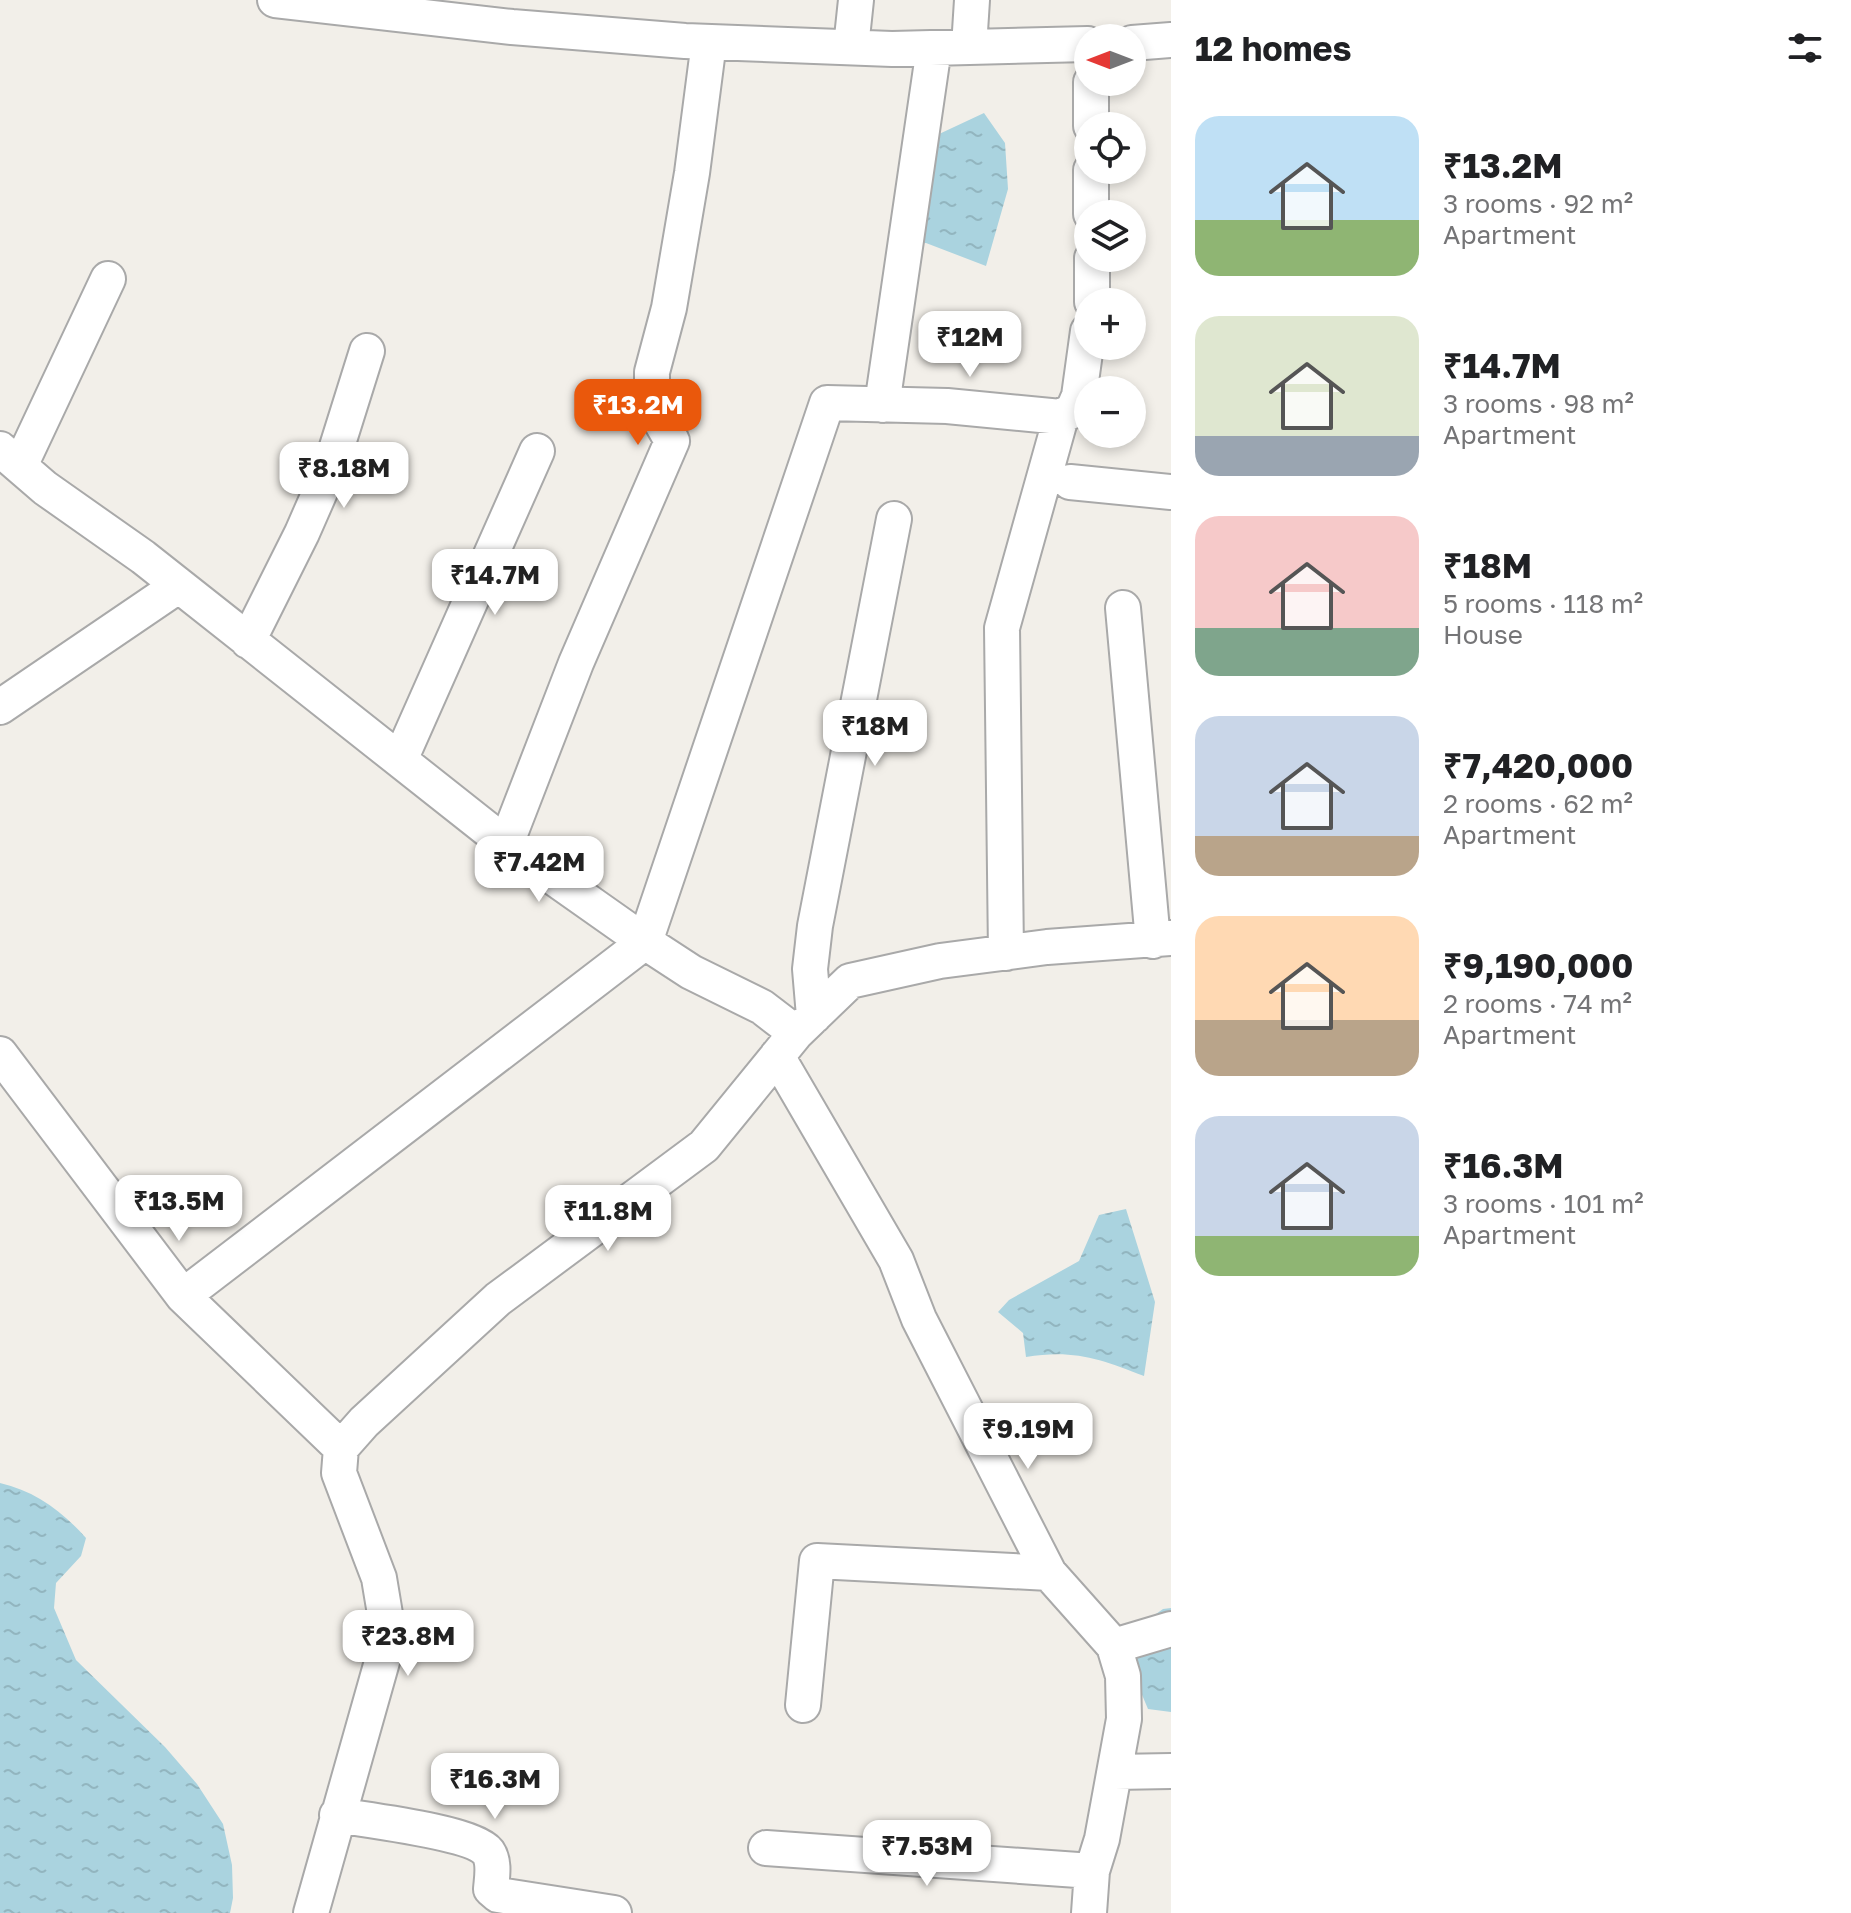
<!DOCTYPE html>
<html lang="en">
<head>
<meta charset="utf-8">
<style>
  :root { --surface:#fff; --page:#f6f6f6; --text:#202124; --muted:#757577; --accent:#ea580c }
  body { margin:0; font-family:"Golos Text",sans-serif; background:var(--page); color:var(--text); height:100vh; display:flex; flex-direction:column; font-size:30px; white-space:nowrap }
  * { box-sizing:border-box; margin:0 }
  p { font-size:26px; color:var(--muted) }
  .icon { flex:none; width:44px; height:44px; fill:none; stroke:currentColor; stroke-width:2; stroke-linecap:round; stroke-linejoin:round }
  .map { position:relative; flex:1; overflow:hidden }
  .panel { display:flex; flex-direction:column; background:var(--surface); width:680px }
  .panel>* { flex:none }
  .needle { width:52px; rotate:270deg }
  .buttons { position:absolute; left:1074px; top:24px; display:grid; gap:16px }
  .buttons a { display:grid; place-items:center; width:72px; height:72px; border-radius:50%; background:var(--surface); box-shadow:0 4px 12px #0003; font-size:40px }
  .price { position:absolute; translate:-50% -68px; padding:0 18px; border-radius:16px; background:#fff; color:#222; font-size:26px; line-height:52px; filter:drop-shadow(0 2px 4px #0008) }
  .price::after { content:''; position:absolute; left:50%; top:48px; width:24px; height:18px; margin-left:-12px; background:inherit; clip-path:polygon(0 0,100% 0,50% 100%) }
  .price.on { background:var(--accent); color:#fff }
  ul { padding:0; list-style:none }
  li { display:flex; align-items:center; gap:24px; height:200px; padding:0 24px }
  li span { display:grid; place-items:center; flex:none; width:224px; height:160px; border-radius:24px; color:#555 }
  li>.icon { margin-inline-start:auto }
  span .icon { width:96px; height:96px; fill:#fffc; stroke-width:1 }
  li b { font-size:34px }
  h2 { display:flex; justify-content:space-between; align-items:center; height:96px; padding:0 24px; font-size:34px }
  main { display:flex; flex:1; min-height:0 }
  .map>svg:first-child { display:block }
  .water { fill:url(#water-ripples) }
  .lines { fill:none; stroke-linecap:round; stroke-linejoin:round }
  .street-casing { stroke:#a9a9a9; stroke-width:38 }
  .street { stroke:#fff; stroke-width:34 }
</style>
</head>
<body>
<main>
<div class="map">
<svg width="1171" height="1913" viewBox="0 0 1171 1913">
  <defs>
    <pattern id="water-ripples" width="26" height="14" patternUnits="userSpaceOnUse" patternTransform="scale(2)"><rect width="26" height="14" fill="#aad3df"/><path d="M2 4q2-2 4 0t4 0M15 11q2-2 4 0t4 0" fill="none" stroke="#92b5bf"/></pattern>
  </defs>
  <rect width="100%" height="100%" fill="#f2efe9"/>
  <!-- water -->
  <path class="water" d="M984,113L1005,143L1008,189L986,266L926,243L913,244L922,142Z
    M1126,1209L1155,1302L1144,1376C1101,1359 1073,1349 1026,1357L1023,1333L998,1312L1009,1300L1079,1261L1099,1215Z
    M0,1483C35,1491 62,1511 86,1538L81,1556L56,1583L54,1608L76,1660L165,1747L197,1784L223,1824L232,1865L233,1898L230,1913H0Z
    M1171,1608V1712L1148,1709L1132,1671L1139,1626L1163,1609Z"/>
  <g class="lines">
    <!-- street casing -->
    <g class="street-casing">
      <path id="street" d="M275,0L512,27L685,41L892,49L1088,44
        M1132,43L1171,40
        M851,47L856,0
        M969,47L972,0
        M1091,126V82
        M1091,170V214
        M1092,258V302
        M882,405L934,48
        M0,449L45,488L143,557L506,844L645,942L691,972L762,1007L796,1033L850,981L940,961L1047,947L1171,938
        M20,466L108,279
        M1070,482L1171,492
        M1123,608L1153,941
        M248,641L302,533L330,469L367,351
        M0,707L178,586
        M400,760L537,451
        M506,844L576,663L672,441L652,406V372L669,308L692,173L709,42
        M1006,953L1002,628L1061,417
        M814,1016L810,969L815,926L894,519
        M0,1054L183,1296L341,1448
        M777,1056L896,1260L919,1319L1049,1573L1114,1646L1123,1676L1124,1719L1102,1839L1092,1871L1089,1913
        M183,1296L645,942L827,403L947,406L1061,417L1073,410L1079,396L1088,331
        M1114,1646L1171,1629
        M803,1705L817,1561L1049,1573
        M1115,1772L1171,1771
        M337,1815C365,1820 472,1832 488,1852C495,1862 492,1877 491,1889L498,1895L614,1913
        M766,1848L1092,1871
        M311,1913L385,1651L387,1626L379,1578L339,1473L341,1448L364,1422L498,1299L704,1146L796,1033"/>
    </g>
    <!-- street -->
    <use href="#street" class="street"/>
  </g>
</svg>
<div class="buttons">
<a><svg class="needle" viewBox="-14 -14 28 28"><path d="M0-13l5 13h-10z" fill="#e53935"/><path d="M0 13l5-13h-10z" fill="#757577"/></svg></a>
<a><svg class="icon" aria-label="locate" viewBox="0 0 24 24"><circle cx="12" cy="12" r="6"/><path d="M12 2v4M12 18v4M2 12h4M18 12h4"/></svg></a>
<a><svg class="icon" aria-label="layers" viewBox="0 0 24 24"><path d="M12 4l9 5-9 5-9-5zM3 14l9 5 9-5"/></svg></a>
<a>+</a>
<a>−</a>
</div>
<b class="price" style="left:970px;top:379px">₹12M</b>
<b class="price on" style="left:638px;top:447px">₹13.2M</b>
<b class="price" style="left:344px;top:510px">₹8.18M</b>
<b class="price" style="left:495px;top:617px">₹14.7M</b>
<b class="price" style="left:875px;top:768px">₹18M</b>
<b class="price" style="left:539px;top:904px">₹7.42M</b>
<b class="price" style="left:179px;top:1243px">₹13.5M</b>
<b class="price" style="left:608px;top:1253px">₹11.8M</b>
<b class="price" style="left:1028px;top:1471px">₹9.19M</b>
<b class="price" style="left:408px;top:1678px">₹23.8M</b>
<b class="price" style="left:495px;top:1821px">₹16.3M</b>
<b class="price" style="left:927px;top:1888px">₹7.53M</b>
</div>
<section class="panel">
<h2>12 homes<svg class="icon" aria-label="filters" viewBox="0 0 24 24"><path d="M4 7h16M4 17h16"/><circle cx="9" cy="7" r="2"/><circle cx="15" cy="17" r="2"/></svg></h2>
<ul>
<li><span style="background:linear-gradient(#bfe0f5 65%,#8fb573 0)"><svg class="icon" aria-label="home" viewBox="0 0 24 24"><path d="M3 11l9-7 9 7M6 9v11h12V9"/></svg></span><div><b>₹13.2M</b><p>3 rooms · 92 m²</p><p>Apartment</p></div></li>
<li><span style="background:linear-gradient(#dfe7d0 75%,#9aa5b1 0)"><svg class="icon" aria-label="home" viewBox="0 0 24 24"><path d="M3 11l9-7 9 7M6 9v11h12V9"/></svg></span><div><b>₹14.7M</b><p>3 rooms · 98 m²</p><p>Apartment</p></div></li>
<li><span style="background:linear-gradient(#f6c9c9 70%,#7fa58c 0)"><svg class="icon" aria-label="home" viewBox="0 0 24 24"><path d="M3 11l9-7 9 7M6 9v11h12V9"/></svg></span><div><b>₹18M</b><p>5 rooms · 118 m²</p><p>House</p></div></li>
<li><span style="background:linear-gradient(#c9d6e8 75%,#b9a48a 0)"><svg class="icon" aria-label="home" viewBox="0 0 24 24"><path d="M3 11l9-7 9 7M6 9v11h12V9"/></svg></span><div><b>₹7,420,000</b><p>2 rooms · 62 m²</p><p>Apartment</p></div></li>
<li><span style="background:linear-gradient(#ffd9b3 65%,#b9a48a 0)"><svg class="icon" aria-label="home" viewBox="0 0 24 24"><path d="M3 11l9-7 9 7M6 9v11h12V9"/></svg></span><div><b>₹9,190,000</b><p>2 rooms · 74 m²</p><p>Apartment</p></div></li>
<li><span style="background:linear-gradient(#c9d6e8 75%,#8fb573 0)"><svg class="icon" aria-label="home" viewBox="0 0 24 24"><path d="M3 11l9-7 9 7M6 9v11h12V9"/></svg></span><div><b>₹16.3M</b><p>3 rooms · 101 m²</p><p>Apartment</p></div></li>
</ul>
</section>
</main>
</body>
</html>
